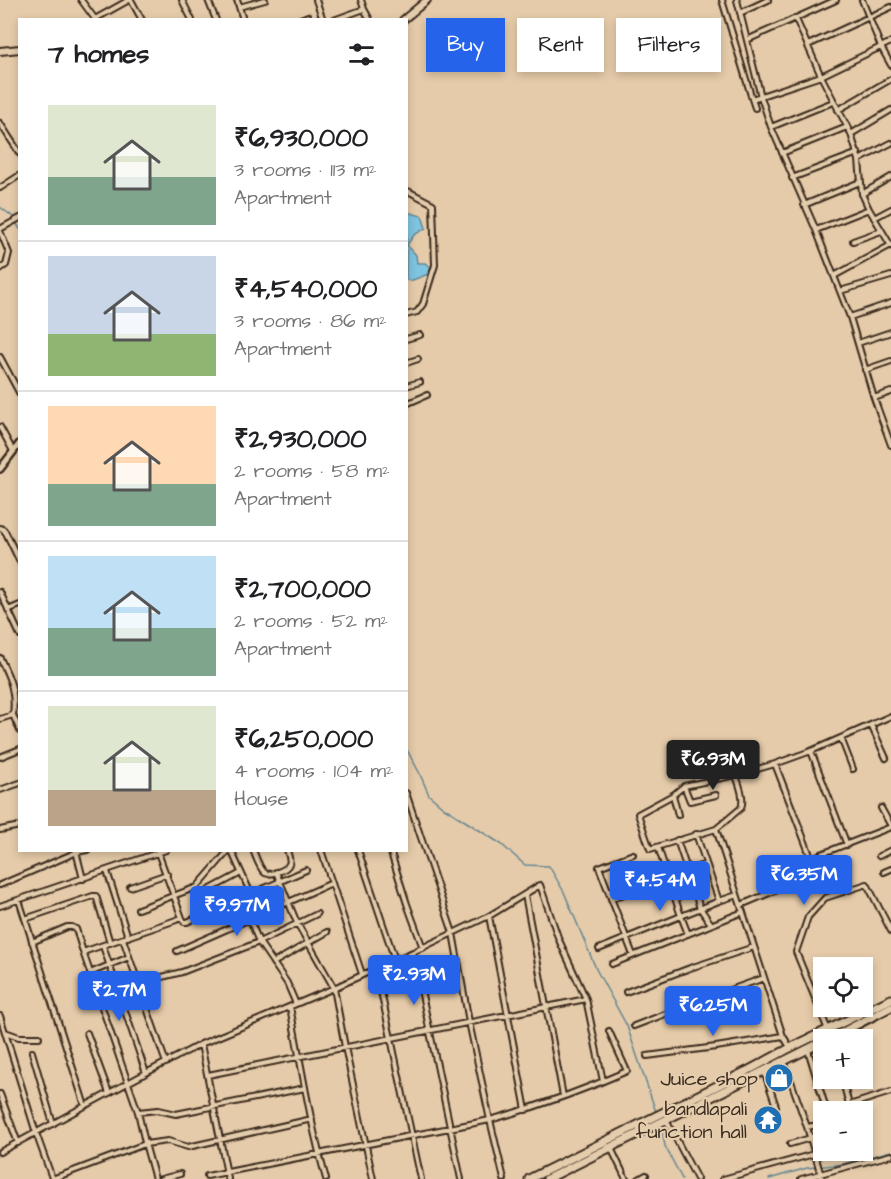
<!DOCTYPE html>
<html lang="en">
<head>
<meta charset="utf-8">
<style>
  :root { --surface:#fff; --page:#f2f2f2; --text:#202124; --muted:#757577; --line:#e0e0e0; --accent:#2563eb }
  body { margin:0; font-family:"Architects Daughter",sans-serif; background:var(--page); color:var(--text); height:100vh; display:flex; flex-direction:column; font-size:22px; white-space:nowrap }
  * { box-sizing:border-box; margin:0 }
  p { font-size:20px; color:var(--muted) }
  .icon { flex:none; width:33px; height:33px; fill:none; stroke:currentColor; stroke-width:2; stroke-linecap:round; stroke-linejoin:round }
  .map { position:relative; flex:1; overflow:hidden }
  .panel { position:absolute; left:18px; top:18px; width:390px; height:834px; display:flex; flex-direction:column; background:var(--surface); border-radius:0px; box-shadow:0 3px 9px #0003 }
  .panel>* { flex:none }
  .hud { position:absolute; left:426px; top:18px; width:375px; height:54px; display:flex; gap:12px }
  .controls { position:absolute; left:813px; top:957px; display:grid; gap:12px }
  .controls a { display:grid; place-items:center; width:60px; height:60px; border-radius:0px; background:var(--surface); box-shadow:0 3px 9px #0003; font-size:30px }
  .price { position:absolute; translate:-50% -51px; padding:0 14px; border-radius:6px; background:var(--accent); color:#fff; font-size:20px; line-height:39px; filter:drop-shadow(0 2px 3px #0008) }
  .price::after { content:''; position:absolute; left:50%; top:36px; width:18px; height:14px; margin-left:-9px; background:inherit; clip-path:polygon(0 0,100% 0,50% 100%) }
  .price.selected { background:#222; color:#fff }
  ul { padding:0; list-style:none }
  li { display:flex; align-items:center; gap:18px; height:150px; padding:0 30px }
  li+li { border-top:2px solid var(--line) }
  li span { display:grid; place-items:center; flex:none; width:168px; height:120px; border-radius:0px; color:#555 }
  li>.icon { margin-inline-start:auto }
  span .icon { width:72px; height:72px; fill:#fffc; stroke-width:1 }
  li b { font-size:26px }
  h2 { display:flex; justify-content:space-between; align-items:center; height:72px; padding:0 30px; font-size:26px }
  .pill { padding:0 21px; border-radius:0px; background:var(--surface); box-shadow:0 3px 9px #0003; font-size:21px; line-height:54px }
  .pill.selected { background:var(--accent); color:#fff }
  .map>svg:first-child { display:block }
  .water { fill:#7fc4e0; stroke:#648692; stroke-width:1.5 }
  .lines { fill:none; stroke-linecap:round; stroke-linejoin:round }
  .stream { stroke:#648692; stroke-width:1.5 }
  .minor-casing { stroke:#3b2a1e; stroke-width:8 }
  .tertiary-casing { stroke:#3b2a1e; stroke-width:10 }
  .secondary-casing { stroke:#3b2a1e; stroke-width:10 }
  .primary-casing { stroke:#3b2a1e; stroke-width:11 }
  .minor { stroke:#e4cdad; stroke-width:4 }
  .tertiary { stroke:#e4cdad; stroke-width:5 }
  .secondary { stroke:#e4cdad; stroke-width:6 }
  .primary { stroke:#e4cdad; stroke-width:7 }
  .labels { text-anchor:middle; stroke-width:4.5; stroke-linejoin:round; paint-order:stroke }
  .poi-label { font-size:20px; fill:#3b2a1e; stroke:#e4cdad; text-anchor:end }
</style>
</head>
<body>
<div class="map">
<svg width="891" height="1179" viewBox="0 0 891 1179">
  <rect width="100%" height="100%" fill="#e5cba9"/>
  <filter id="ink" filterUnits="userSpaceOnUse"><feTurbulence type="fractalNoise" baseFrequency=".0167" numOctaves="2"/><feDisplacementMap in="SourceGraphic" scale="12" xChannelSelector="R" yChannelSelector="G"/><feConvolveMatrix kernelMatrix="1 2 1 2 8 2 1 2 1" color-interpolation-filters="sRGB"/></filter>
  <g filter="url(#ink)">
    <!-- water -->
    <path class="water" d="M407,212L422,216L426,228L414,235L407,245L416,255L417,263H425L431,267L429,274L410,281L406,280Z"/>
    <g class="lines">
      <!-- stream -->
      <path class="stream" d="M0,207L12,216L20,229
        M406,748L419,772L429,795L443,807L501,844L525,865L549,866L564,892L597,971L627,1026L656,1112
        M661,1124L665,1146L682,1179
        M769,1179L807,1168L843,1164L891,1151"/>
      <!-- minor casing -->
      <g class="minor-casing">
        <path id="minor" d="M81,0L95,19
          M131,0L142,20
          M182,0L192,20
          M208,0L216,20
          M237,0L243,20
          M316,0L323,20
          M361,0L364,9
          M722,0L752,99
          M737,0L761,97L771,127L816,230L850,317L874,398L891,445
          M862,0L881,47L891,65
          M239,7L265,0
          M740,13L768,0
          M95,19L129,0
          M796,19L821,76L851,134L859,160L862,194L869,209L891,246
          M298,20L308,16
          M334,20L364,9L370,20
          M747,40L836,0
          M808,45L891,7
          M755,108L752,99L821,76L891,42
          M838,110L891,79
          M0,123L20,154
          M771,127L833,102
          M851,134L891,110
          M782,153L847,127
          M859,160L891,143
          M792,178L858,153
          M0,188L20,175
          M406,190L433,204L435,265L423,304L417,312L406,315
          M862,194L891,177
          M804,205L860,182
          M874,218L891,209
          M0,229L20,218
          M816,230L869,209
          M0,231L9,253L6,265L0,269
          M853,241L881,231
          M834,276L891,245
          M840,291L891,276
          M850,317L891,303
          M406,339L420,335
          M858,343L891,332
          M0,357L20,394
          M406,363L418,359
          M865,370L891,361
          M406,386L420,382
          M874,398L891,392
          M406,404L427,395
          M0,427L13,451
          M0,528L3,529L6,533L20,562
          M0,592L20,635
          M8,610L20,605
          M0,658C10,679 16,691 13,715
          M0,719L13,715L20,731
          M871,725L886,758
          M841,738L853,769
          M811,751L847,845
          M0,757L20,749
          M684,786L736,775
          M0,790L20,783
          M406,793L453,933L469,1022L490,1120L504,1179
          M673,795L678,815
          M716,795L690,801L684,786L673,795L638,814L650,849L716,829
          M881,808L891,826
          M0,830L20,826
          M696,834L719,901L737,895
          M677,840L700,908L711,924
          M157,850L182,918L184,922H187L306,870
          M231,850L251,894
          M253,850C256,857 259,867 264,872C268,877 287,870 289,864C291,861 288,854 287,850
          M321,850L362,974
          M358,850L395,960L413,952L461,1179
          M390,850L407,904L423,948
          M76,851L83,879
          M633,854L599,867L633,955
          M879,856L891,850
          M811,858L891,827
          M688,870L706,864
          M107,871L128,937
          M276,872L297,923L334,988L345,1047L373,1179
          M884,872L891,869
          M0,885L77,852L87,850
          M130,887L167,874
          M209,890L241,873
          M525,895L563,1096
          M241,898L259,942L287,983L296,1004
          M611,899L644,886
          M19,900L85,1106
          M741,905L817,873L775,764
          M0,906L166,850
          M138,909L197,887L229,850
          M489,916L526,1110
          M25,919L93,896H96L97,899L110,943
          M688,934L681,916L719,901
          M123,939L166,1063
          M32,942L67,927H72L76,929L83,952
          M103,946L146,1073
          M599,949L681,916L658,847
          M177,951L332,883
          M413,952L489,916L540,885L559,940L586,999L603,1081
          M273,963L327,932
          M612,964L743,912
          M376,968L421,1179
          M90,973L129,957
          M118,990L138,983L182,972L259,942L317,914
          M626,992L690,968L754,947
          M290,1007C301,1064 310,1123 326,1179
          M0,1016L36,1133L52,1178
          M634,1026L699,1001L764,978
          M828,1030L796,952L808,917L825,898L867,884L891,931
          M5,1032L19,1037H39
          M87,1033L109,1093
          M201,1044L228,1179
          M790,1047L783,1036L716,829L741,808C745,798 739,785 736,775L775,764L811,751L891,716
          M808,1050L827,1112
          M32,1052L53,1124
          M647,1056L716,1047L783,1036
          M784,1061L807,1127L822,1179
          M764,1071L776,1106
          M208,1075L586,999
          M842,1078L849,1105L891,1092
          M0,1094L18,1143
          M138,1112L158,1110L176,1114L305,1088
          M862,1117L864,1116
          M666,1120L697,1179
          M807,1127L824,1124
          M790,1144L824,1134
          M611,1148L626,1179
          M0,1152L146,1073L201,1044L334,988L395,960
          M207,1176L490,1120C536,1107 582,1091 627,1071L609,1031
          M52,1179L145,1144L168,1141L188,1147L312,1119
          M155,1179L146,1147L138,1112L83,952L182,918
          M161,1179L180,1174
          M639,1179L646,1175
          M723,1179L814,1154L840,1150
          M801,1179L891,1155"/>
      </g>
      <!-- tertiary casing -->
      <g class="tertiary-casing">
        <path id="tertiary" d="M0,469L20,443"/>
      </g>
      <!-- secondary casing -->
      <g class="secondary-casing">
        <path id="secondary" d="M403,20L427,0
          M0,51L20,49"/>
      </g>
      <!-- primary casing -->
      <g class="primary-casing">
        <path id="primary" d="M827,1040L891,1007
          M529,1179L747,1071L790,1048L891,999
          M547,1179L824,1041"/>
      </g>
      <!-- minor -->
      <use href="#minor" class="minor"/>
      <!-- tertiary -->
      <use href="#tertiary" class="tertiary"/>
      <!-- secondary -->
      <use href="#secondary" class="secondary"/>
      <!-- primary -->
      <use href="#primary" class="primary"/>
    </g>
  </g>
  <!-- icons -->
  <defs>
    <g id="shop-disc" transform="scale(1.5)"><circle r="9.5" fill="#1f6fb2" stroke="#e4cdad"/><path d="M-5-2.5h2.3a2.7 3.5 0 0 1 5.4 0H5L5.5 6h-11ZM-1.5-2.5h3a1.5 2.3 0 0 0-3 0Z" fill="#fff"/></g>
    <g id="temple-disc" transform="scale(1.5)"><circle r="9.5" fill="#1f6fb2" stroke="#e4cdad"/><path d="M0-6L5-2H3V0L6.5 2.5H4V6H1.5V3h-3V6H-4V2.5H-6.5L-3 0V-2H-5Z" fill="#fff"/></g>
  </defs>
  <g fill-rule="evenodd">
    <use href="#shop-disc" x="779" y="1078"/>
    <use href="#temple-disc" x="768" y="1120"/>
  </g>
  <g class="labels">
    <!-- poi labels -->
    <g class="poi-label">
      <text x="758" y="1085">Juice shop</text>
      <text x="747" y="1115">bandlapali<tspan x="747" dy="23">function hall</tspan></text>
    </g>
  </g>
</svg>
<div class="controls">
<a><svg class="icon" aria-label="locate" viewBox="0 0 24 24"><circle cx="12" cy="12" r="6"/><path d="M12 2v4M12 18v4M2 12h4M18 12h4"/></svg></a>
<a>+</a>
<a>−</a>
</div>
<b class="price selected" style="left:713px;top:791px">₹6.93M</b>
<b class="price" style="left:804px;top:906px">₹6.35M</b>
<b class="price" style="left:660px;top:912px">₹4.54M</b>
<b class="price" style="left:237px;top:937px">₹9.97M</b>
<b class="price" style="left:414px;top:1006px">₹2.93M</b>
<b class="price" style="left:119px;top:1022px">₹2.7M</b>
<b class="price" style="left:713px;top:1037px">₹6.25M</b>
<div class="hud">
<a class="pill selected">Buy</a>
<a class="pill">Rent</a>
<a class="pill">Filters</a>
</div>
<section class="panel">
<h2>7 homes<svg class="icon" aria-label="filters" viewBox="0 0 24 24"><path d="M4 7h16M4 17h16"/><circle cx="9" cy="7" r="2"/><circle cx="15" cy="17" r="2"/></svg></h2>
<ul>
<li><span style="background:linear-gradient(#dfe7d0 60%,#7fa58c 0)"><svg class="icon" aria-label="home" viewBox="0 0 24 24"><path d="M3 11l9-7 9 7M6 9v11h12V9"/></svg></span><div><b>₹6,930,000</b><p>3 rooms · 113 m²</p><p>Apartment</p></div></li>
<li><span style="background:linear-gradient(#c9d6e8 65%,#8fb573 0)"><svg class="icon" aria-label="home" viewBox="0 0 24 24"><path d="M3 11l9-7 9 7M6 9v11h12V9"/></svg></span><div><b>₹4,540,000</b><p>3 rooms · 86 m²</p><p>Apartment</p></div></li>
<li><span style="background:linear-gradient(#ffd9b3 65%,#7fa58c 0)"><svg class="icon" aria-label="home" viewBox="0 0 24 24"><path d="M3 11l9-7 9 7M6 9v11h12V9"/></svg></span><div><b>₹2,930,000</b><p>2 rooms · 58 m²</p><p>Apartment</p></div></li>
<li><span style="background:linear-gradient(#bfe0f5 60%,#7fa58c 0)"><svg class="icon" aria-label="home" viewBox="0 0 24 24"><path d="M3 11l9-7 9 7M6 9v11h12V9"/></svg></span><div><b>₹2,700,000</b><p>2 rooms · 52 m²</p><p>Apartment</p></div></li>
<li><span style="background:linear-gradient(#dfe7d0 70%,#b9a48a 0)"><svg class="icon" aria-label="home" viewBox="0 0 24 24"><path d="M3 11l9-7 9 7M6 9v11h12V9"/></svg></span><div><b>₹6,250,000</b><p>4 rooms · 104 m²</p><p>House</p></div></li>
</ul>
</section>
</div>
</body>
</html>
